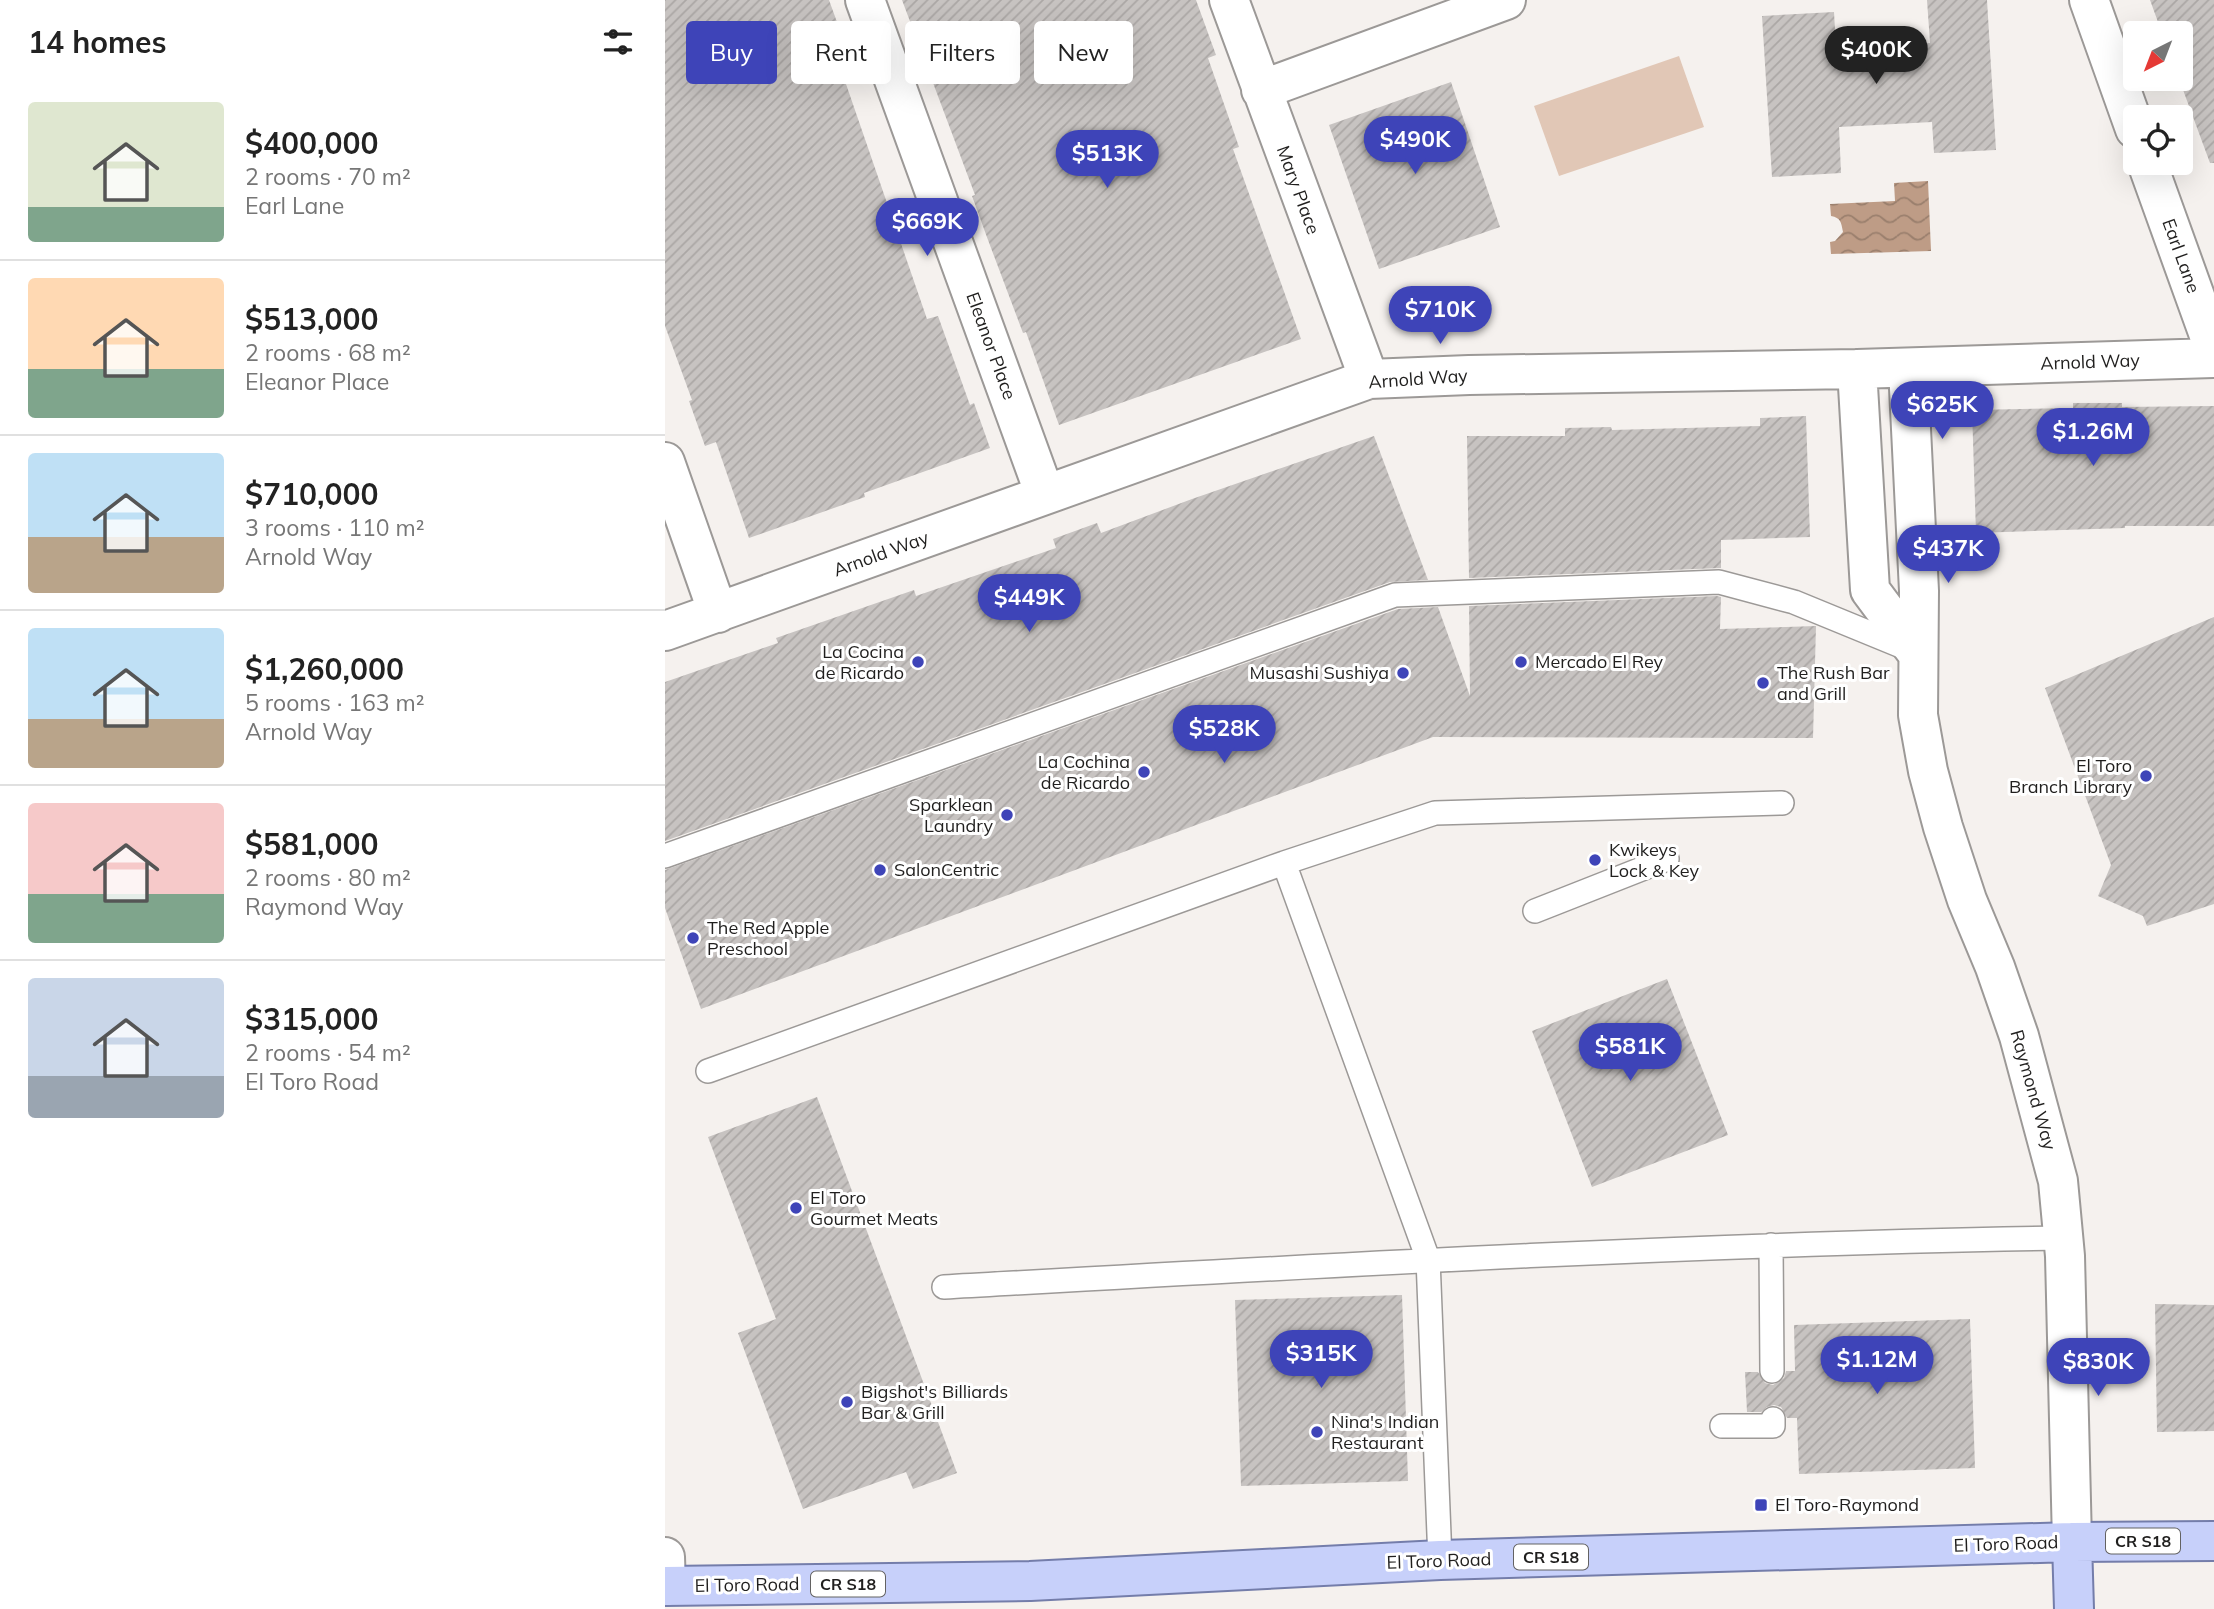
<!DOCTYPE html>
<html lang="en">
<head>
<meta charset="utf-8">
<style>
  :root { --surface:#fff; --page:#f2f2f2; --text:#222; --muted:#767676; --line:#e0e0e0; --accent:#3e44b8 }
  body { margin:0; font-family:Mulish,sans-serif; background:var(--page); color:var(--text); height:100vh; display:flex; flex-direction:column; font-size:26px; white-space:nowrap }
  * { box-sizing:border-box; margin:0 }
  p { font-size:23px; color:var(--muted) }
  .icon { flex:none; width:38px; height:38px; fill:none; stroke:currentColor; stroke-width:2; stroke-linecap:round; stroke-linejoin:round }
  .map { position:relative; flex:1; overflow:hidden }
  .side { display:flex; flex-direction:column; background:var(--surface); width:665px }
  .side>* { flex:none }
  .hud { position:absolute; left:21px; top:21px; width:665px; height:63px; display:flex; gap:14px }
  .needle { width:46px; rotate:222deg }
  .buttons { position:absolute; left:1458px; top:21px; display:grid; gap:14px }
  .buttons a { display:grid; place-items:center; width:70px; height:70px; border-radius:7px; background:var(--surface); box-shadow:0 7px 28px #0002; font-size:35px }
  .price { position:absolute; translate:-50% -60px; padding:0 16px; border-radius:24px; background:var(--accent); color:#fff; font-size:23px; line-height:46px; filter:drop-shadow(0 2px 4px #0008) }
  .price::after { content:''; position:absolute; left:50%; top:42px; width:21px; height:16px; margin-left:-10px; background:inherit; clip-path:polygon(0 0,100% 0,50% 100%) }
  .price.selected { background:#222; color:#fff }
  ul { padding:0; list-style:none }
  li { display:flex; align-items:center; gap:21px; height:175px; padding:0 28px }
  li+li { border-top:2px solid var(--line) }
  li span { display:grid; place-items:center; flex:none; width:196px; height:140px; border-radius:7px; color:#555 }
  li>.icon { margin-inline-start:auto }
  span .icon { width:84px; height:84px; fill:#fffc; stroke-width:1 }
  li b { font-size:30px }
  h2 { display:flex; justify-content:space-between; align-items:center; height:84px; padding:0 28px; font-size:30px }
  .tag { padding:0 24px; border-radius:7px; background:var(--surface); box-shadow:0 7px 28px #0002; font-size:24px; line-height:63px }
  .tag.selected { background:var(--accent); color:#fff }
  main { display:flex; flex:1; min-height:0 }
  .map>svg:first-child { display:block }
  .pitch { fill:#e1c7b6 }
  .water { fill:url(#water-waves) }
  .building { fill:url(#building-hatch) }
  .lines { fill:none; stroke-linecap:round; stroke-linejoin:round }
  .lane-casing { stroke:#9c9997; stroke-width:26 }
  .street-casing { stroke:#9c9997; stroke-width:42 }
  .primary-casing { stroke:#747daa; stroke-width:42 }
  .lane { stroke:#fff; stroke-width:23 }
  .street { stroke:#fff; stroke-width:38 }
  .primary { stroke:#c7d0fa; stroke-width:38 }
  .poi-dot { fill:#3e44b8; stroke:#fff; stroke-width:2.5 }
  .labels { text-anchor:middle; stroke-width:6; stroke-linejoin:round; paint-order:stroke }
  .shield { fill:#fff; stroke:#636262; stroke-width:2 }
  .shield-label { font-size:16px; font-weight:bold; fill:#201f1e }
  .street-label { font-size:18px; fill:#201f1e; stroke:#fff }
  .poi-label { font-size:18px; fill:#201f1e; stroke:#fff; text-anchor:start }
</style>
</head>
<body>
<main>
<section class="side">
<h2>14 homes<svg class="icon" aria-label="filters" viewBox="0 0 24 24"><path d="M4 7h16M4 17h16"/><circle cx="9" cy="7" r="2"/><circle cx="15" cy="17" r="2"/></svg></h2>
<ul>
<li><span style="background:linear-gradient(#dfe7d0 75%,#7fa58c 0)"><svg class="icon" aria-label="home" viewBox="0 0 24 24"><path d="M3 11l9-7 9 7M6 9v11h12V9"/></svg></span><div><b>$400,000</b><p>2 rooms · 70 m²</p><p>Earl Lane</p></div></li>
<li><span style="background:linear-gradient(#ffd9b3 65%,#7fa58c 0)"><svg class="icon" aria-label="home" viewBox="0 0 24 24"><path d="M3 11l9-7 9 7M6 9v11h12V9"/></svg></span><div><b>$513,000</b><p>2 rooms · 68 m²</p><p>Eleanor Place</p></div></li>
<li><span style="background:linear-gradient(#bfe0f5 60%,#b9a48a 0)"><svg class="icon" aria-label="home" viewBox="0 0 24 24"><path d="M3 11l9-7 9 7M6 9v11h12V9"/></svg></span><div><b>$710,000</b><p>3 rooms · 110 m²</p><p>Arnold Way</p></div></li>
<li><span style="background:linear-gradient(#bfe0f5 65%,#b9a48a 0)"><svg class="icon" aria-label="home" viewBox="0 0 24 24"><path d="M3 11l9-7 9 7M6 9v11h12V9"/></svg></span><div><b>$1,260,000</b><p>5 rooms · 163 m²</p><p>Arnold Way</p></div></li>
<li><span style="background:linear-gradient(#f6c9c9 65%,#7fa58c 0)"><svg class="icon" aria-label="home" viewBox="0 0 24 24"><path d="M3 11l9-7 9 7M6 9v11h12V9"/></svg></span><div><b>$581,000</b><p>2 rooms · 80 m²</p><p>Raymond Way</p></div></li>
<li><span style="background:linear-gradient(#c9d6e8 70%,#9aa5b1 0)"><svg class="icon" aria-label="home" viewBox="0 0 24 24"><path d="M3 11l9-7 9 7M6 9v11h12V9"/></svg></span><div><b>$315,000</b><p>2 rooms · 54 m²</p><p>El Toro Road</p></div></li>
</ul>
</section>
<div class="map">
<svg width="1549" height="1609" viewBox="0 0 1549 1609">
  <defs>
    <pattern id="water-waves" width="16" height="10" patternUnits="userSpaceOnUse" patternTransform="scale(1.75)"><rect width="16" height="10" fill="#be9c86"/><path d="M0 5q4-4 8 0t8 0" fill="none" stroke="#9a7f6d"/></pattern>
    <pattern id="building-hatch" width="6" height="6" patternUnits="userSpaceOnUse" patternTransform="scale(1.75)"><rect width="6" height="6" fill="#c7c3c1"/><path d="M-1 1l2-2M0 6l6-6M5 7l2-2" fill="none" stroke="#aba7a5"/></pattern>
  </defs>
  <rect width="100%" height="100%" fill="#f5f1ee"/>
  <!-- pitch -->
  <path class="pitch" d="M1014,56L1039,127L894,176L869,106Z"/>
  <!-- water -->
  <path class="water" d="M1263,181L1266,251L1166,254L1165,242L1170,241L1178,232C1176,222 1176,218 1166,216L1165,204L1230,201L1229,183Z"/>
  <!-- building -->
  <path class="building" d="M0,0H164L193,80L181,84L262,319L273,316L305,405L309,403L325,448L199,493L200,497L84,538L51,442L40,446L24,401L27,400L0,326Z
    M237,0H531L551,55L543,58L574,147L568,149L636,339L394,425L361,332L358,333L323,240L307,196L310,195Z
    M1262,0H1322L1331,150L1269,153L1267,122L1174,127L1176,173L1107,177L1097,16L1169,12L1171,47L1265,43Z
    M1485,0H1549V163H1545L1514,79L1516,33H1497Z
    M786,82L835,227L714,269L664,125Z
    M1408,403H1457V407L1549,406V526H1460V528L1311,533L1307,410L1408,408Z
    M1141,416L1145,537L1056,540V568L804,578L802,436H900V428L946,427L947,430L1095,426V418Z
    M709,436L763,580L725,582L0,841V682L113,643L111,638L249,590L251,596L391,548L388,539L432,523L436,533L527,499Z
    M1052,596L1056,597L1055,629L1151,626L1148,738L768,737L36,1009L0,908V870L733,609L773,607L805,696L804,606Z
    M1549,617V904L1482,926L1478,916L1433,896L1446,865L1380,688Z
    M1002,979L1063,1135L927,1187L867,1031Z
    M152,1097L292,1473L248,1489L241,1472L138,1509L73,1333L111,1319L43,1137Z
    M737,1295L743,1481L576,1486L570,1300Z
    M1490,1304L1549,1305V1431L1492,1432Z
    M1305,1319L1310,1468L1134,1474L1132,1418H1122L1116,1407L1109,1405L1102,1407L1096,1412H1082L1080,1372H1093L1100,1383L1108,1385L1119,1378L1121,1371H1130L1129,1325Z"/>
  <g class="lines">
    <!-- lane casing -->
    <g class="lane-casing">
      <path id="lane" d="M0,856L730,595L1054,582L1129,602L1246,650
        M619,863L763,1259L775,1560
        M870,911L1002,859
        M43,1071L619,863L770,813L1117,803
        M1106,1245L1107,1371
        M279,1287C652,1266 1025,1244 1399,1238
        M1057,1426H1108V1419"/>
    </g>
    <!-- street casing -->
    <g class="street-casing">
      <path id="street" d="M200,0L380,495
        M564,0L704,379
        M1424,0L1470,129
        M596,90L841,0
        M1482,163L1549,349
        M1243,368L1254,591L1253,715L1263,771L1278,827L1302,900L1330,967L1354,1036L1393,1181L1400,1256L1407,1542
        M1192,369L1205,590L1252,653
        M0,462L53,613
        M0,631L704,379L804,375L1192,369L1549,358
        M0,1557L1,1586"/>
    </g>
    <!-- primary casing -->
    <g class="primary-casing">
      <path id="primary" d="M1407,1542L1409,1609
        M0,1586L365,1581L775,1560L1407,1542L1549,1541"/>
    </g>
    <!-- lane -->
    <use href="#lane" class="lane"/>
    <!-- street -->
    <use href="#street" class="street"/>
    <!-- primary -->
    <use href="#primary" class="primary"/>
  </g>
  <!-- markers -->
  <g class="poi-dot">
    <circle cx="253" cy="662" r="7"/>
    <circle cx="856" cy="662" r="7"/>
    <circle cx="738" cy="673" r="7"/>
    <circle cx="1098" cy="683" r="7"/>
    <circle cx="479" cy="772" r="7"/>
    <circle cx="1481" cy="776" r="7"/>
    <circle cx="342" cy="815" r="7"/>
    <circle cx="930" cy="860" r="7"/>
    <circle cx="215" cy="870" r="7"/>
    <circle cx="28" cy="938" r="7"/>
    <circle cx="131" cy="1208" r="7"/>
    <circle cx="182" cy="1402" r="7"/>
    <circle cx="652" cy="1432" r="7"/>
    <rect x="1089" y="1498" width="14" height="14" rx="3.5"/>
  </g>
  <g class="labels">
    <!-- shield labels -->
    <g class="shield">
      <rect x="1441" y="1528.5" width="74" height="25" rx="5"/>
      <rect x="849" y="1544.5" width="74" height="25" rx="5"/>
      <rect x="146" y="1571.5" width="74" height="25" rx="5"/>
    </g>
    <g class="shield-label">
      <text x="1478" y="1547">CR S18</text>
      <text x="886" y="1563">CR S18</text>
      <text x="183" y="1590">CR S18</text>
    </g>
    <!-- street labels -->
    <g class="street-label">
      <text transform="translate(633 190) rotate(70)" y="6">Mary Place</text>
      <text transform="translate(1516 256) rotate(70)" y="6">Earl Lane</text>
      <text transform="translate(326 346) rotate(70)" y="6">Eleanor Place</text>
      <text transform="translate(1425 362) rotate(-2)" y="6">Arnold Way</text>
      <text transform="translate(753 379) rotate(-4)" y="6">Arnold Way</text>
      <text transform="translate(216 554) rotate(-20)" y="6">Arnold Way</text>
      <text transform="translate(1368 1090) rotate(74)" y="6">Raymond Way</text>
      <text transform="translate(1341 1544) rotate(-2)" y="6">El Toro Road</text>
      <text transform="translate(774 1561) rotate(-2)" y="6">El Toro Road</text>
      <text transform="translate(82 1585) rotate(-1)" y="6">El Toro Road</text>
    </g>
    <!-- poi labels -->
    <g class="poi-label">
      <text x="239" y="658" text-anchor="end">La Cocina<tspan x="239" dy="21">de Ricardo</tspan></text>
      <text x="870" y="668">Mercado El Rey</text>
      <text x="724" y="679" text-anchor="end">Musashi Sushiya</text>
      <text x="1112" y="679">The Rush Bar<tspan x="1112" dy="21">and Grill</tspan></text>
      <text x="465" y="768" text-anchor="end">La Cochina<tspan x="465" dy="21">de Ricardo</tspan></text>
      <text x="1467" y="772" text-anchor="end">El Toro<tspan x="1467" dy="21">Branch Library</tspan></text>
      <text x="328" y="811" text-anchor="end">Sparklean<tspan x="328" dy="21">Laundry</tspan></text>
      <text x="944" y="856">Kwikeys<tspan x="944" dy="21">Lock &amp; Key</tspan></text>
      <text x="229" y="876">SalonCentric</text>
      <text x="42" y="934">The Red Apple<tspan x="42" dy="21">Preschool</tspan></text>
      <text x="145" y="1204">El Toro<tspan x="145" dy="21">Gourmet Meats</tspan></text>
      <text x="196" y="1398">Bigshot's Billiards<tspan x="196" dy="21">Bar &amp; Grill</tspan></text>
      <text x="666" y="1428">Nina's Indian<tspan x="666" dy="21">Restaurant</tspan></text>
      <text x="1110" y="1511">El Toro-Raymond</text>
    </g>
  </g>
</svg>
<div class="buttons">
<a><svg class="needle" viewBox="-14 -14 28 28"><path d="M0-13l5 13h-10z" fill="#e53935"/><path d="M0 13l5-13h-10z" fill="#767676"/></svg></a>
<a><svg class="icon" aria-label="locate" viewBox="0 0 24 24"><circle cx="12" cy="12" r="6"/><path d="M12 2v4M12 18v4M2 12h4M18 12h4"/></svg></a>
</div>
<b class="price selected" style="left:1211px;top:86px">$400K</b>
<b class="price" style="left:750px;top:176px">$490K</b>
<b class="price" style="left:442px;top:190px">$513K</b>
<b class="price" style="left:262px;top:258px">$669K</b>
<b class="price" style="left:775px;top:346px">$710K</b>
<b class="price" style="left:1277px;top:441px">$625K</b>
<b class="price" style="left:1428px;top:468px">$1.26M</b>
<b class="price" style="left:1283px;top:585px">$437K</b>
<b class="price" style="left:364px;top:634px">$449K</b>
<b class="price" style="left:559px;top:765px">$528K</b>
<b class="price" style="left:965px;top:1083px">$581K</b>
<b class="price" style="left:656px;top:1390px">$315K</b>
<b class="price" style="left:1212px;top:1396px">$1.12M</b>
<b class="price" style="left:1433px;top:1398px">$830K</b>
<div class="hud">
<a class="tag selected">Buy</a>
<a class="tag">Rent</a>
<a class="tag">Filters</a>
<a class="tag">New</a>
</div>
</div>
</main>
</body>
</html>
